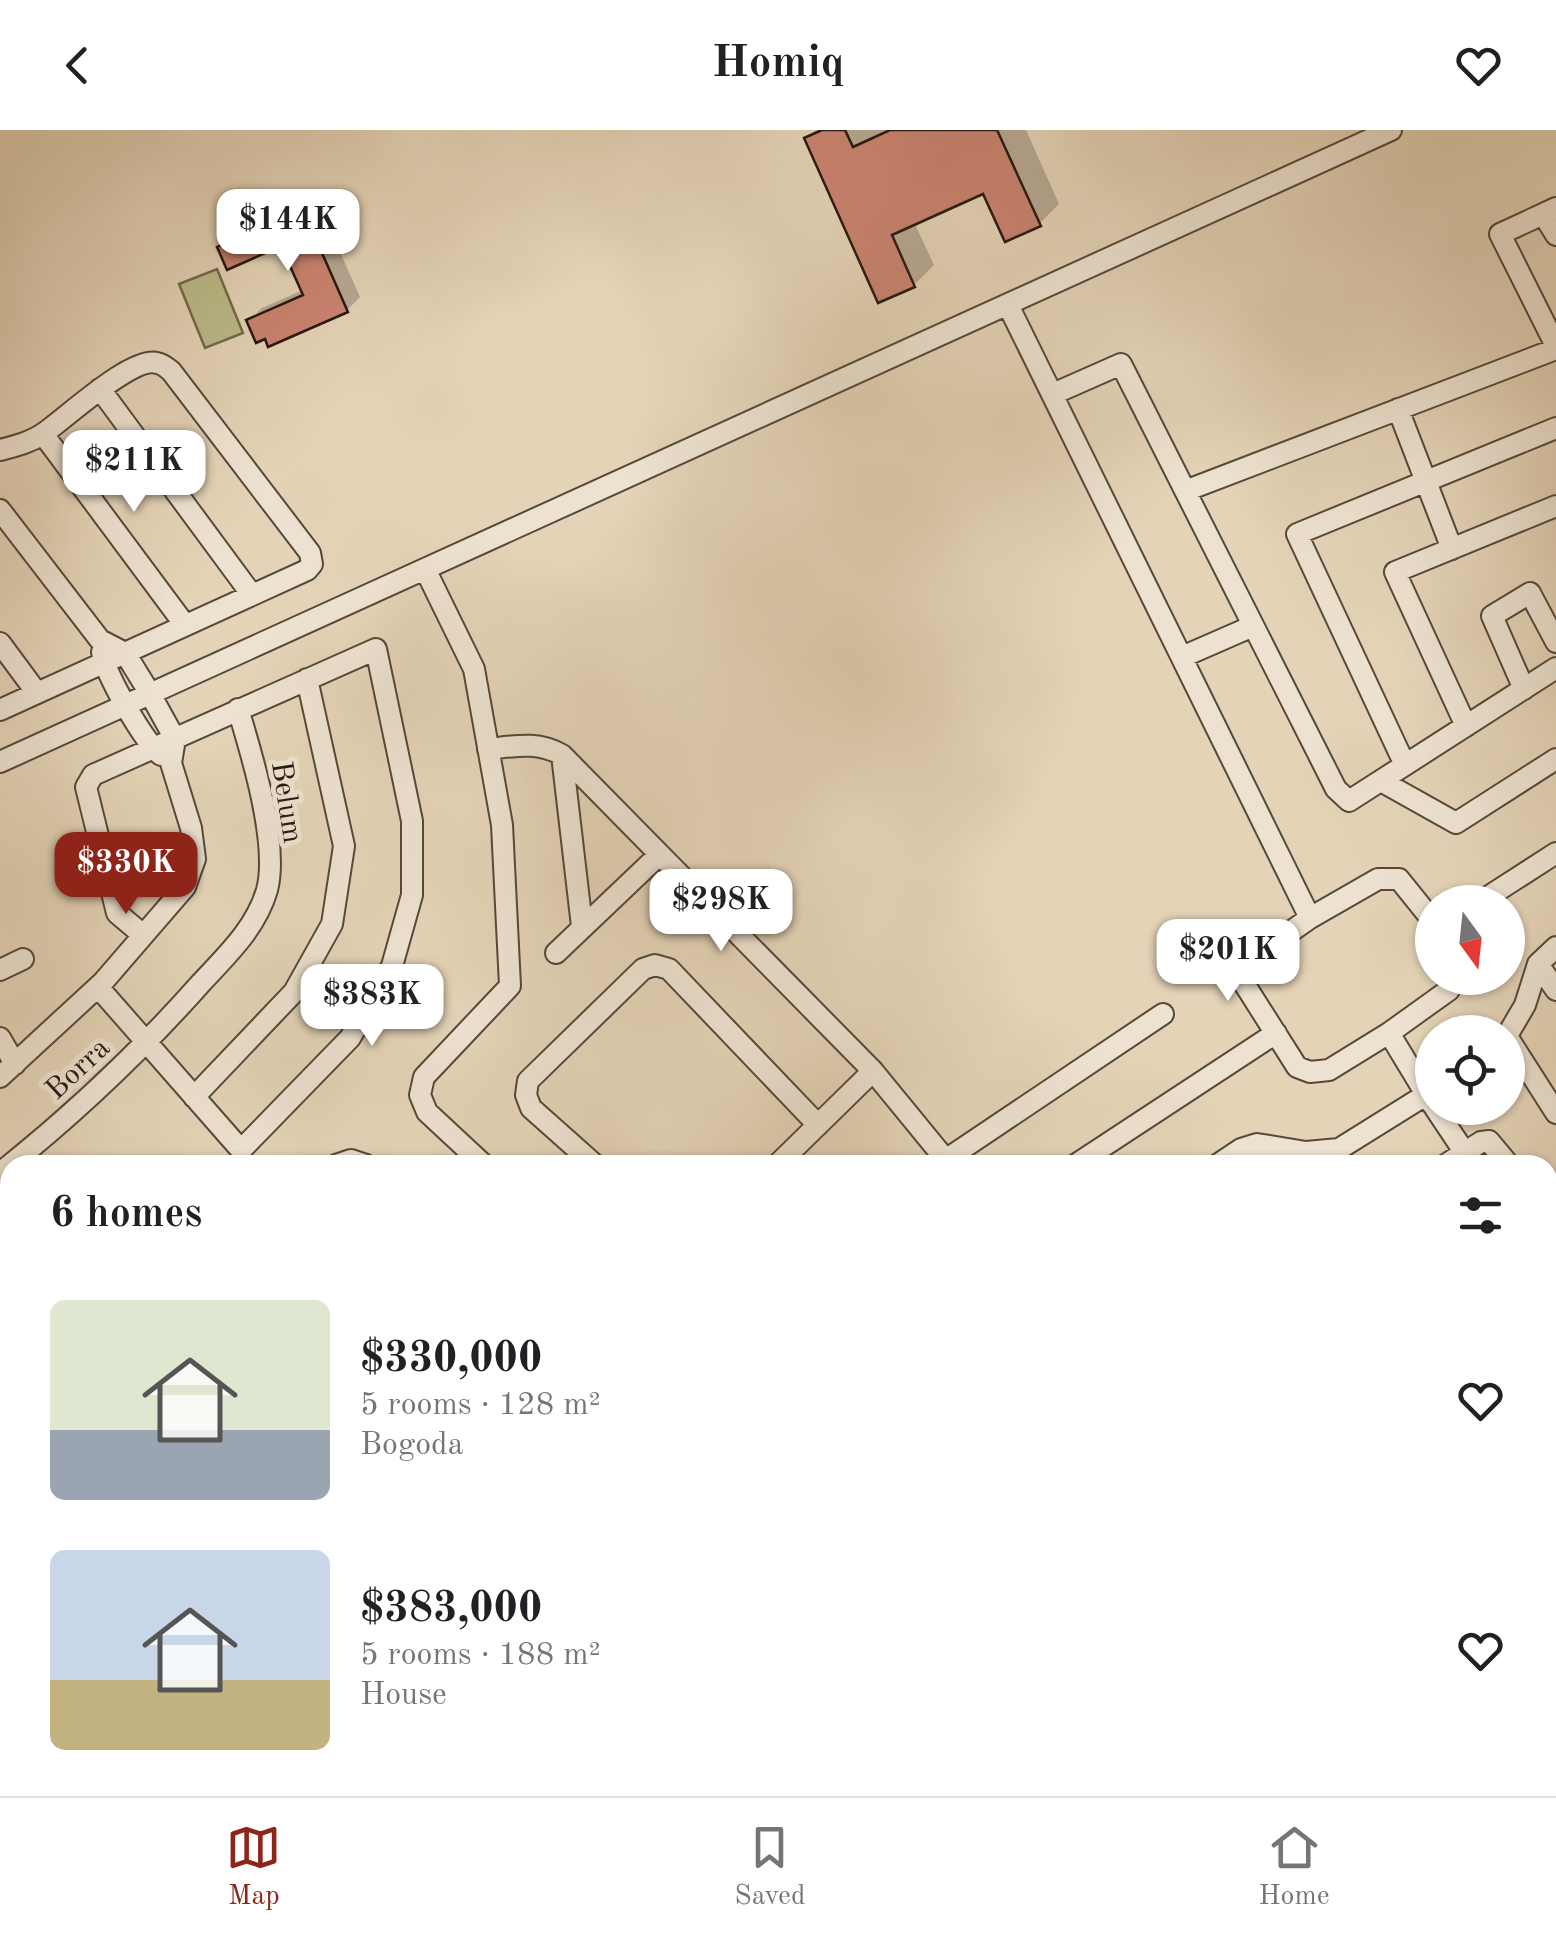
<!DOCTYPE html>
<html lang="en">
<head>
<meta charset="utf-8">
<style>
  :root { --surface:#fff; --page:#f2f2f2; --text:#202124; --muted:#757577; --line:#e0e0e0; --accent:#8f2418 }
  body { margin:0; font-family:"Old Standard TT",serif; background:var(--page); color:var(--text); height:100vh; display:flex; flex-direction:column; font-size:38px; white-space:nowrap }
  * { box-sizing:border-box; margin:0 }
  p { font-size:32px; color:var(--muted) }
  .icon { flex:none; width:55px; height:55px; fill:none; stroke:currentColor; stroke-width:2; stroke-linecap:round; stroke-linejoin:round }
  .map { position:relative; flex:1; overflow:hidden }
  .drawer { position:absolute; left:0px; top:1025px; width:1558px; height:642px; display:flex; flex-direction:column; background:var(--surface); border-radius:30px 30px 0 0; box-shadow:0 2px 8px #0004 }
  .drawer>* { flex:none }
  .needle { width:65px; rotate:165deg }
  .fabs { position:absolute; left:1415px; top:755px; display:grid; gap:20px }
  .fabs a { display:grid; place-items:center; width:110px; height:110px; border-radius:50%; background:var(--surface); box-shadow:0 2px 8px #0004; font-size:50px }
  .price { position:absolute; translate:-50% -85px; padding:0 22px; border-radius:20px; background:#fff; color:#222; font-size:32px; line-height:65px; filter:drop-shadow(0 2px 5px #0008) }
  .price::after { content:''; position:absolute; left:50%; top:60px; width:30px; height:22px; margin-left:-15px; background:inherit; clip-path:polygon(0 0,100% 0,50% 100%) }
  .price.on { background:var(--accent); color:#fff }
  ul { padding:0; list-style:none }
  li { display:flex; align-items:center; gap:30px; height:250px; padding:0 50px }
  li span { display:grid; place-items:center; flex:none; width:280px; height:200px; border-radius:15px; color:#555 }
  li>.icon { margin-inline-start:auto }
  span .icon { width:120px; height:120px; fill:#fffc; stroke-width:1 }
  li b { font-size:42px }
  h2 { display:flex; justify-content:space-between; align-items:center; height:120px; padding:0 50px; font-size:42px }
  header { display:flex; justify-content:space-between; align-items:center; height:130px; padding:0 50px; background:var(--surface); font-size:45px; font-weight:700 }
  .tabs { display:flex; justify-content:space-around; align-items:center; height:140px; border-top:2px solid var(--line); background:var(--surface); font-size:28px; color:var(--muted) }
  .tabs a { display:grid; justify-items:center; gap:5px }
  .tabs .on { color:var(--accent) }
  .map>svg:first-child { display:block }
  .green { fill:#bbba89; stroke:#716a4e; stroke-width:2.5 }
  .shadow { fill:#0003 }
  .building { fill:#ca8370; stroke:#271912; stroke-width:2.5 }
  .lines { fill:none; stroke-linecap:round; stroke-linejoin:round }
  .minor-casing { stroke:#56483b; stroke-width:24 }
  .minor { stroke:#ede2d0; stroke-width:20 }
  .labels { text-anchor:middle; stroke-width:10; stroke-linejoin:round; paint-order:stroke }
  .street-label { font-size:30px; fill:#271912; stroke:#ede2d0 }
</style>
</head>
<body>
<header><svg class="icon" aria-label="back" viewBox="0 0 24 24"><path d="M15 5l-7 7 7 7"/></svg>Homiq<svg class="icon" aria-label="heart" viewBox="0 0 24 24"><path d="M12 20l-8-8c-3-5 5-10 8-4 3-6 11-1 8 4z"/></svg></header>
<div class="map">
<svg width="1556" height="1666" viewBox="0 0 1556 1666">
  <rect width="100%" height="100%" fill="#e4d3b7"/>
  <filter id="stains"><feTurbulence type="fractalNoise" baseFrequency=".002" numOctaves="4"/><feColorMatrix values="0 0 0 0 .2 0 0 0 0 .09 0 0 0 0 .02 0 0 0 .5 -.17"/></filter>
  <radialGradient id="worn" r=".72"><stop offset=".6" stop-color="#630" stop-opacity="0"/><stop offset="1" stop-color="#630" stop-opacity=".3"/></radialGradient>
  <!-- green -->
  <path class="green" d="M217,139L243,203L205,218L179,154Z"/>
  <!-- shadow -->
  <path class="shadow" d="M816,0H1026L1059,74L1039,94L984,61L914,92L934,135L914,155L807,8Z
    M313,61L360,167L347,180L249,191L262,178L303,160L282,113L225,112L223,108L236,95Z"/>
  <!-- building -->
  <path class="building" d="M822,0H845L853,17L890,0H997L1041,96L1005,112L983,64L892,105L915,157L878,173L804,8Z
    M300,73L348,182L268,217L265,209L256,213L246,190L303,165L281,116L227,140L217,117L223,114L220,107Z"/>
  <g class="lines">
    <!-- minor casing -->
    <g class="minor-casing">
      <path id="minor" d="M1556,78L1500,104L1556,216
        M1543,84L1556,105
        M1008,175L1310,788
        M100,259L252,465
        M1053,264L1121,234L1336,659L1349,671L1556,538
        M1398,279L1452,419
        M43,304L185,495
        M0,320C16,316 31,312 44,303C66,288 132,226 157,233C163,234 167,238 171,241L310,423L312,434L307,440L0,580
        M1185,361L1556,219
        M0,380L100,510L125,523L149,562L175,609L171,633L191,698L195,729L185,757L103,852L0,947
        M425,439L474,539L502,695L510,856L424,947L420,965L427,982L484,1035
        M0,513L37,563
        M102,522C105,544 144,612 161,625
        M1182,527L1253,496
        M1524,559L1492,486L1530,463L1556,512
        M1466,596L1395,442L1556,376
        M488,619C516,616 538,611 562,625L873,941L950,1035
        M562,625L582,796
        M0,632L1391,0
        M1405,635L1297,404L1556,298
        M1381,651L1456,693L1556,629
        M1480,772L1556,723
        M1432,790L1399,749H1378L1310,788L1249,831L1245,855L1297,937L1310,942L1329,940L1389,903L1449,860L1455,848
        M556,823L659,725
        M1538,834L1556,860
        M0,840L23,829
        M98,857L241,1020L350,908L392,836L412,765V691L376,519L93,645L86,657L117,783L143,805
        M1389,903L1432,974
        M1508,904L1525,875L1538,834L1556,817
        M0,908L15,934
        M1508,908L1556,983
        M194,967L294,862L332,794L344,716L307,549
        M1435,978L1473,1035
        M336,1035L351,1030L366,1035
        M595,1035L531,978L526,965L528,951L643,839L655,835L669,839L818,995
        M777,1035L873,941
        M938,1035L1163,884
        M1075,1035L1276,903
        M1217,1035L1241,1019L1257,1014L1306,1022L1339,1019L1432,961
        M1445,1035L1481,1012L1489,1011L1509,1035
        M0,1043C73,985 139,923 201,853C227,825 256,798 267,760C279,714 252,625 238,579
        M1548,1094L1556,1107
        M0,1140L10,1134
        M1548,1153L1556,1167
        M0,1222L10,1218
        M1548,1233L1556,1228
        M0,1302L10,1300
        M1548,1321L1556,1316
        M0,1382L10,1378
        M1548,1387L1556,1382
        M1548,1449L1556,1444
        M0,1463L10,1456
        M1548,1527L1556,1522
        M1548,1549L1556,1562
        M0,1553L10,1545
        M1548,1590L1556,1585
        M0,1594L10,1610
        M43,1658L49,1666
        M305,1658L307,1666
        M553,1658L559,1666
        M640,1658L646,1666
        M724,1658L730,1666
        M1385,1658L1391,1666
        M89,1666L100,1658
        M206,1666L217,1658
        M446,1666L459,1658
        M761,1666L775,1658
        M1020,1666L1033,1658
        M1115,1666L1128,1658
        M1207,1666L1219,1658
        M1331,1666L1344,1658
        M1429,1666L1442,1658
        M1538,1666L1556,1655"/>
    </g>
    <!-- minor -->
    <use href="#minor" class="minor"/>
  </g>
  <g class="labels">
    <!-- street labels -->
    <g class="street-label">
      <text transform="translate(288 672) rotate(81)" y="10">Belum</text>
      <text transform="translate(77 938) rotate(-43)" y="10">Borra</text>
    </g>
  </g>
  <rect width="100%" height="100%" filter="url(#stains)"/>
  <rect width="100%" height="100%" fill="url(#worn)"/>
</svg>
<div class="fabs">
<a><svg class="needle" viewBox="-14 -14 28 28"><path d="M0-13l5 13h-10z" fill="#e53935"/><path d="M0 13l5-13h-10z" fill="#757577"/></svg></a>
<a><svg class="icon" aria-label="locate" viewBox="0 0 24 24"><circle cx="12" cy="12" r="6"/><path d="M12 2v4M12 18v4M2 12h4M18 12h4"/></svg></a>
</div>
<b class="price" style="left:288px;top:144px">$144K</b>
<b class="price" style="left:134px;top:385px">$211K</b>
<b class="price on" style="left:126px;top:787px">$330K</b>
<b class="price" style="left:721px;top:824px">$298K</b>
<b class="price" style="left:1228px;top:874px">$201K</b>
<b class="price" style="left:372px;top:919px">$383K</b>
<section class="drawer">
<h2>6 homes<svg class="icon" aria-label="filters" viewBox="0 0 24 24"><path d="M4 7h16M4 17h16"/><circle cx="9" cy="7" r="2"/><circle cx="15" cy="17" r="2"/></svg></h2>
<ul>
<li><span style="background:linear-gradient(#dfe7d0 65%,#9aa5b1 0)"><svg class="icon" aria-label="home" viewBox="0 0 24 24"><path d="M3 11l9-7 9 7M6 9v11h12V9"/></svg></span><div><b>$330,000</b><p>5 rooms · 128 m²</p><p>Bogoda</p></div><svg class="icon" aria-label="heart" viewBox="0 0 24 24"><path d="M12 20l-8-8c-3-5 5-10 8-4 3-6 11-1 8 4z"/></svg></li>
<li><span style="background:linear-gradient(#c9d6e8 65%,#c2b280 0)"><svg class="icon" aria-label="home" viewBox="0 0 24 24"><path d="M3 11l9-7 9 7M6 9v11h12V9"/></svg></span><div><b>$383,000</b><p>5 rooms · 188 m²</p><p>House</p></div><svg class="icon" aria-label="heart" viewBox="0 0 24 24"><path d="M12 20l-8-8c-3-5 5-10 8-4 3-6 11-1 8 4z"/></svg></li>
</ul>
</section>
</div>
<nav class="tabs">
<a class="on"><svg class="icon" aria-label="map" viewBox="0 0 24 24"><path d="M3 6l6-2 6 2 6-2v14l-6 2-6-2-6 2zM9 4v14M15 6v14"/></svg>Map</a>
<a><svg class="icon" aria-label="saved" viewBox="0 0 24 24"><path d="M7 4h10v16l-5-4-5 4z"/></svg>Saved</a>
<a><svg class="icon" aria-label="home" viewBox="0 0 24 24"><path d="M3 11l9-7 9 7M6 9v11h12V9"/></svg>Home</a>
</nav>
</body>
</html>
